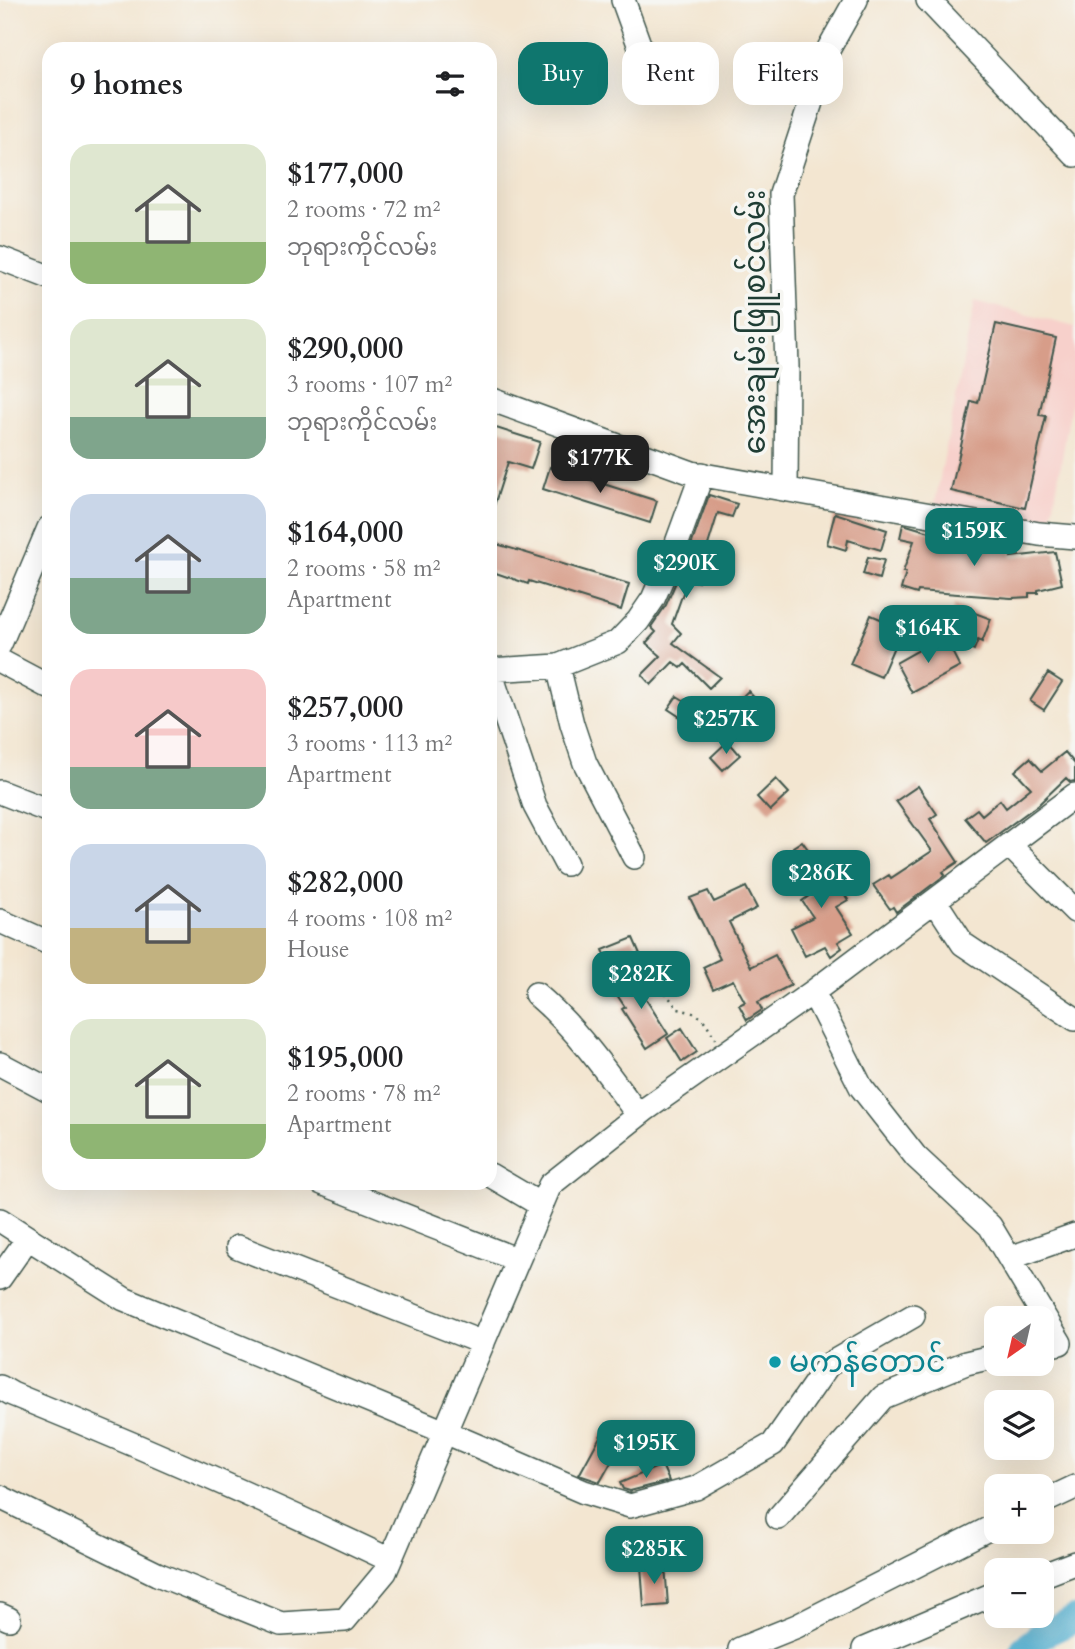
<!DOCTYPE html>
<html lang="en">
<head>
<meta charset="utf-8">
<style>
  :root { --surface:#fff; --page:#f2f2f2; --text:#202124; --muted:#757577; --accent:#0f766e }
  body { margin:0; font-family:Cardo,"Noto Sans Myanmar",serif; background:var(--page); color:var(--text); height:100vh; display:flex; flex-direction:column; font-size:26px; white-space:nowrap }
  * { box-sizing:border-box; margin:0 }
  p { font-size:23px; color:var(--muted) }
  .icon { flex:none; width:38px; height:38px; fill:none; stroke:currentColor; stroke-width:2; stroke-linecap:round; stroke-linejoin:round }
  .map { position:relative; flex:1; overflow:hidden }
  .sheet { position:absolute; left:42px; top:42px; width:455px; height:1148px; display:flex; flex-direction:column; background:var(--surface); border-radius:21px; box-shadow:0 7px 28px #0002 }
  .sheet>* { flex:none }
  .hud { position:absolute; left:518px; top:42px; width:452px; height:63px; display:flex; gap:14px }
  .needle { width:46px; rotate:214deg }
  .tools { position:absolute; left:984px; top:1306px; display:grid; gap:14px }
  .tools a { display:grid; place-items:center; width:70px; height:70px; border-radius:14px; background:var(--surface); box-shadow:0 7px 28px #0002; font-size:35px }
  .price { position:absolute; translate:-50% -60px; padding:0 16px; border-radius:14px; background:var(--accent); color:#fff; font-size:23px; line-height:46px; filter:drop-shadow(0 2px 4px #0008) }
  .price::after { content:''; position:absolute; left:50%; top:42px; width:21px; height:16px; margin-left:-10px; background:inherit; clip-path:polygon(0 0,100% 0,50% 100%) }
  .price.selected { background:#222; color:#fff }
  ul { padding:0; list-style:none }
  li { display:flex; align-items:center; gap:21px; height:175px; padding:0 28px }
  li span { display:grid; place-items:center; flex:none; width:196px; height:140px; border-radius:21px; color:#555 }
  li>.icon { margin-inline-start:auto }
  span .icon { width:84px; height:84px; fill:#fffc; stroke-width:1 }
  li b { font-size:30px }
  h2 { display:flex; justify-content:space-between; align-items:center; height:84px; padding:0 28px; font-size:30px }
  .tag { padding:0 24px; border-radius:21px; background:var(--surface); box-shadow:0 7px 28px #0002; font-size:24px; line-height:63px }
  .tag.selected { background:var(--accent); color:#fff }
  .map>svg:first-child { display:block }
  .built { fill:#f7d0cb }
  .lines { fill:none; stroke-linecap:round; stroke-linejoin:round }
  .river { stroke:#53b0d1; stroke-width:28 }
  .building { fill:#d79d89 }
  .minor-casing { stroke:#3f564c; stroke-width:26 }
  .path { stroke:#3f564c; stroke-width:2.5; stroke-dasharray:2 5; stroke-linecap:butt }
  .minor { stroke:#fff; stroke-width:23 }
  .culture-dot { fill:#0f9aa8; stroke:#f6f6f2; stroke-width:2.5 }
  .labels { text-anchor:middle; stroke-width:7; stroke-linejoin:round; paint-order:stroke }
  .street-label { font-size:30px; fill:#1f3d34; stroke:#f6f6f2 }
  .culture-label { font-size:30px; fill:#0d838f; stroke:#f6f6f2; text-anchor:start }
</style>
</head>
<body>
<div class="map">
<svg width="1075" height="1649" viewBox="0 0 1075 1649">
  <rect width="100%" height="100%" fill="#f6f6f2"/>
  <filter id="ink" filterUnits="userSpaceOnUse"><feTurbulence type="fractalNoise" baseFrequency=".0143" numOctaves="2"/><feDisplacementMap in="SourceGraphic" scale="14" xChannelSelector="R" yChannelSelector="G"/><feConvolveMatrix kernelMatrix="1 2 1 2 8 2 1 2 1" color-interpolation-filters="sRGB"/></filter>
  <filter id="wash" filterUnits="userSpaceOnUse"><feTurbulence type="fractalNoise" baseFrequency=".00686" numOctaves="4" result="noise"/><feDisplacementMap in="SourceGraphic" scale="28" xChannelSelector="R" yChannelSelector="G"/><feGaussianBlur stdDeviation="1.57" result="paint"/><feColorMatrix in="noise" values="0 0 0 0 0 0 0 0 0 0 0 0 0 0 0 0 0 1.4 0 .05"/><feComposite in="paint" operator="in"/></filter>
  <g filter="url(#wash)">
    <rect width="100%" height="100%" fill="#f3e6d1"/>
    <!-- built -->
    <path class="built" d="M975,301L1075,327V382L1051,522L935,503Z"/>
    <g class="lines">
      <!-- river -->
      <path class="river" d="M1024,1649L1041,1635L1075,1619"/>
    </g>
    <g id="blocks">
      <!-- building -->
      <path class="building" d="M996,324L1056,338L1039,415L1046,416L1025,508L951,491L971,401L978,403Z
        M490,426L540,442L531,469L508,462L493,509L490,508Z
        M550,467L657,501L650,523L543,489Z
        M709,495L737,504L732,517L718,513L708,545L711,546L698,582L688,579L672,624L681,633L673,643L720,677L709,688L685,664L681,668L673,662L651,685L642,675L661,656L646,643L656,632L651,627L666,605L687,557Z
        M835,513L887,530L881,550L848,540L846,550L827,544Z
        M903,524L967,543L981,545L982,540L998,542L997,548L1012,551L1011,557L1055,552L1062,584L1038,590V593H1029V597L1011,598L918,591L917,594L901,589L906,572H903L914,541L900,538Z
        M490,542L629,584L621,610L529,581L528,584L490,571Z
        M868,557L884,560L879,579L863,574Z
        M954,605L991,619L982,642L978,640L974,650L948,639Z
        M871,615L902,628L881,677L850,664Z
        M944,636L960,667L912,693L896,663Z
        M1048,673L1062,682L1044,710L1030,701Z
        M748,691L760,704L741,721L730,709Z
        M677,696L700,710L691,724L668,709Z
        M728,741L740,755L723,770L711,757Z
        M1065,752L1075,764V781L1070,782L1066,778L1039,804L986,843L965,818L977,809L982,815L1000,800L1006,808L1031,788L1015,771L1030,758L1042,771Z
        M776,779L789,793L770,811L757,797Z
        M918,786L937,814L930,819L958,862L943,872L945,875L896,912L893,907L890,909L873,885L889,875L891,878L932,851L896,801Z
        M802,841L831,881L835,879L848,900L836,907L853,933L838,942L842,948L831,956L825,946L805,956L791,928L813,917L802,901L819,889L793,852V847Z
        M746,887L757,908L729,922L751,967L775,955L791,985L758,1002L762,1010L747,1020L739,1005L745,1002L733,980L713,989L703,967L720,959L690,898L708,891L714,902Z
        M633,938L640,954L610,966L603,950Z
        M645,973L654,986L642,993L668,1034L647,1048L622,1009L625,1007L615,992Z
        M682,1028L697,1052L682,1062L667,1038Z
        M602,1433L622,1443L600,1482L579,1475Z
        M662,1465L669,1481L630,1491L623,1489L620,1483Z
        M665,1565L668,1605L644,1607L641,1566Z"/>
    </g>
  </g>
  <g filter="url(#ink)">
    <use href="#blocks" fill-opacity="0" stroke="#3f564c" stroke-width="2"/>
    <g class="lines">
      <!-- minor casing -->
      <g class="minor-casing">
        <path id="minor" d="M623,0L640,47
          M928,0L1075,155
          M0,258L49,277
          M490,399L692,473L1039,534L1075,537
          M786,489L787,366L781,194L828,50L856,0
          M0,644L49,528
          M0,661L49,687
          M558,666L572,724L585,763L634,857
          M490,670L558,666L618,642L638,621L653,599L674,551L702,474
          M490,671L535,806L566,864
          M0,792L49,811
          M1009,845L1075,911
          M935,901L963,944L1075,1019
          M0,921L49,943
          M813,992L861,1087L916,1157L990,1226L1060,1343L1041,1347
          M536,994C576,1028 607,1072 638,1115
          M0,1064L49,1090
          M490,1175L541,1205
          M322,1183L518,1260
          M0,1220L28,1238
          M238,1247L483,1343
          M1010,1258L1075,1235
          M0,1278L28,1238L124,1299L445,1432L584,1492L630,1506L696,1488L773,1444L828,1365L913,1316
          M0,1387L12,1394C140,1446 266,1501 390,1560
          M0,1497L157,1574L281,1624L345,1620L385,1572L550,1185L646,1109L813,992L1075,795
          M1041,1503L1075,1487
          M778,1518L883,1397L966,1363L996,1356
          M1041,1576L1075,1563
          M0,1615L9,1619
          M740,1649L797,1626L996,1525
          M864,1649L996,1593"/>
      </g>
      <!-- path -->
      <path class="path" d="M644,965L678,1009C702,1014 704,1018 715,1039"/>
      <!-- minor -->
      <use href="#minor" class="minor"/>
    </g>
  </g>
  <!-- markers -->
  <circle class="culture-dot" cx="775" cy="1362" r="7"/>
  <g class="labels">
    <!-- street labels -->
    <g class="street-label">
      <text transform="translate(755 322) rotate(-90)" y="10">အေးချမ်းဖြူစင်လမ်း</text>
    </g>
    <!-- culture labels -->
    <g class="culture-label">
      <text x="789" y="1372">မကန်တောင်</text>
    </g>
  </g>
</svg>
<div class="tools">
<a><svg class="needle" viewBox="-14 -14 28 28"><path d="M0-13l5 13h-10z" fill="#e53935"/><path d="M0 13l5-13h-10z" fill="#757577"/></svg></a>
<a><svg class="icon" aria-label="layers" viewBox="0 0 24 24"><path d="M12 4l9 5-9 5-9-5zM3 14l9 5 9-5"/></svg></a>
<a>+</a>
<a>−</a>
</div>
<b class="price selected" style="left:600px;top:495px">$177K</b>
<b class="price" style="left:974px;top:568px">$159K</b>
<b class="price" style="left:686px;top:600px">$290K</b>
<b class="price" style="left:928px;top:665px">$164K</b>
<b class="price" style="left:726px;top:756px">$257K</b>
<b class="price" style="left:821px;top:910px">$286K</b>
<b class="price" style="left:641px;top:1011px">$282K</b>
<b class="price" style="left:646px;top:1480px">$195K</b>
<b class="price" style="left:654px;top:1586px">$285K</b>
<div class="hud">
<a class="tag selected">Buy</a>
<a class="tag">Rent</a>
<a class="tag">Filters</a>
</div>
<section class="sheet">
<h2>9 homes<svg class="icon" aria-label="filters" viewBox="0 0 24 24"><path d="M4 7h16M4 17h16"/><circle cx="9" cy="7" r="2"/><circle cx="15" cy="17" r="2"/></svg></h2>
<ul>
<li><span style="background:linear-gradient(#dfe7d0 70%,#8fb573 0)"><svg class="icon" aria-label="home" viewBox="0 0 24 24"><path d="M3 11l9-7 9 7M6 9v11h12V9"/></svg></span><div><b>$177,000</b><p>2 rooms · 72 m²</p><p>ဘုရားကိုင်လမ်း</p></div></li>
<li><span style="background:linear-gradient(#dfe7d0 70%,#7fa58c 0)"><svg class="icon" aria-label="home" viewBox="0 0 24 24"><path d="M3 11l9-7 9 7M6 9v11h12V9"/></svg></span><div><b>$290,000</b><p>3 rooms · 107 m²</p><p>ဘုရားကိုင်လမ်း</p></div></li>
<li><span style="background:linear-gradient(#c9d6e8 60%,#7fa58c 0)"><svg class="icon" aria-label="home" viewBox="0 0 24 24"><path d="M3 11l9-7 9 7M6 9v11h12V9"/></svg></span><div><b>$164,000</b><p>2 rooms · 58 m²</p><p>Apartment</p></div></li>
<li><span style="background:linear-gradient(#f6c9c9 70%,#7fa58c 0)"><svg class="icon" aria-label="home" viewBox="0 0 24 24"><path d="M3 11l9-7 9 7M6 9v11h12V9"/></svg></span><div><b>$257,000</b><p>3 rooms · 113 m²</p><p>Apartment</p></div></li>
<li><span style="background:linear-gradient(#c9d6e8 60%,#c2b280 0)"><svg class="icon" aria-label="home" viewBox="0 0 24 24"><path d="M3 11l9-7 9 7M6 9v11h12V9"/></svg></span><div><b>$282,000</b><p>4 rooms · 108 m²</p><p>House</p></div></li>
<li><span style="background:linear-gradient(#dfe7d0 75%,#8fb573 0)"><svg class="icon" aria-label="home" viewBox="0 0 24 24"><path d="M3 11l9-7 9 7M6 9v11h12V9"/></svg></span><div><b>$195,000</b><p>2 rooms · 78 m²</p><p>Apartment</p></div></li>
</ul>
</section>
</div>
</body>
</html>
